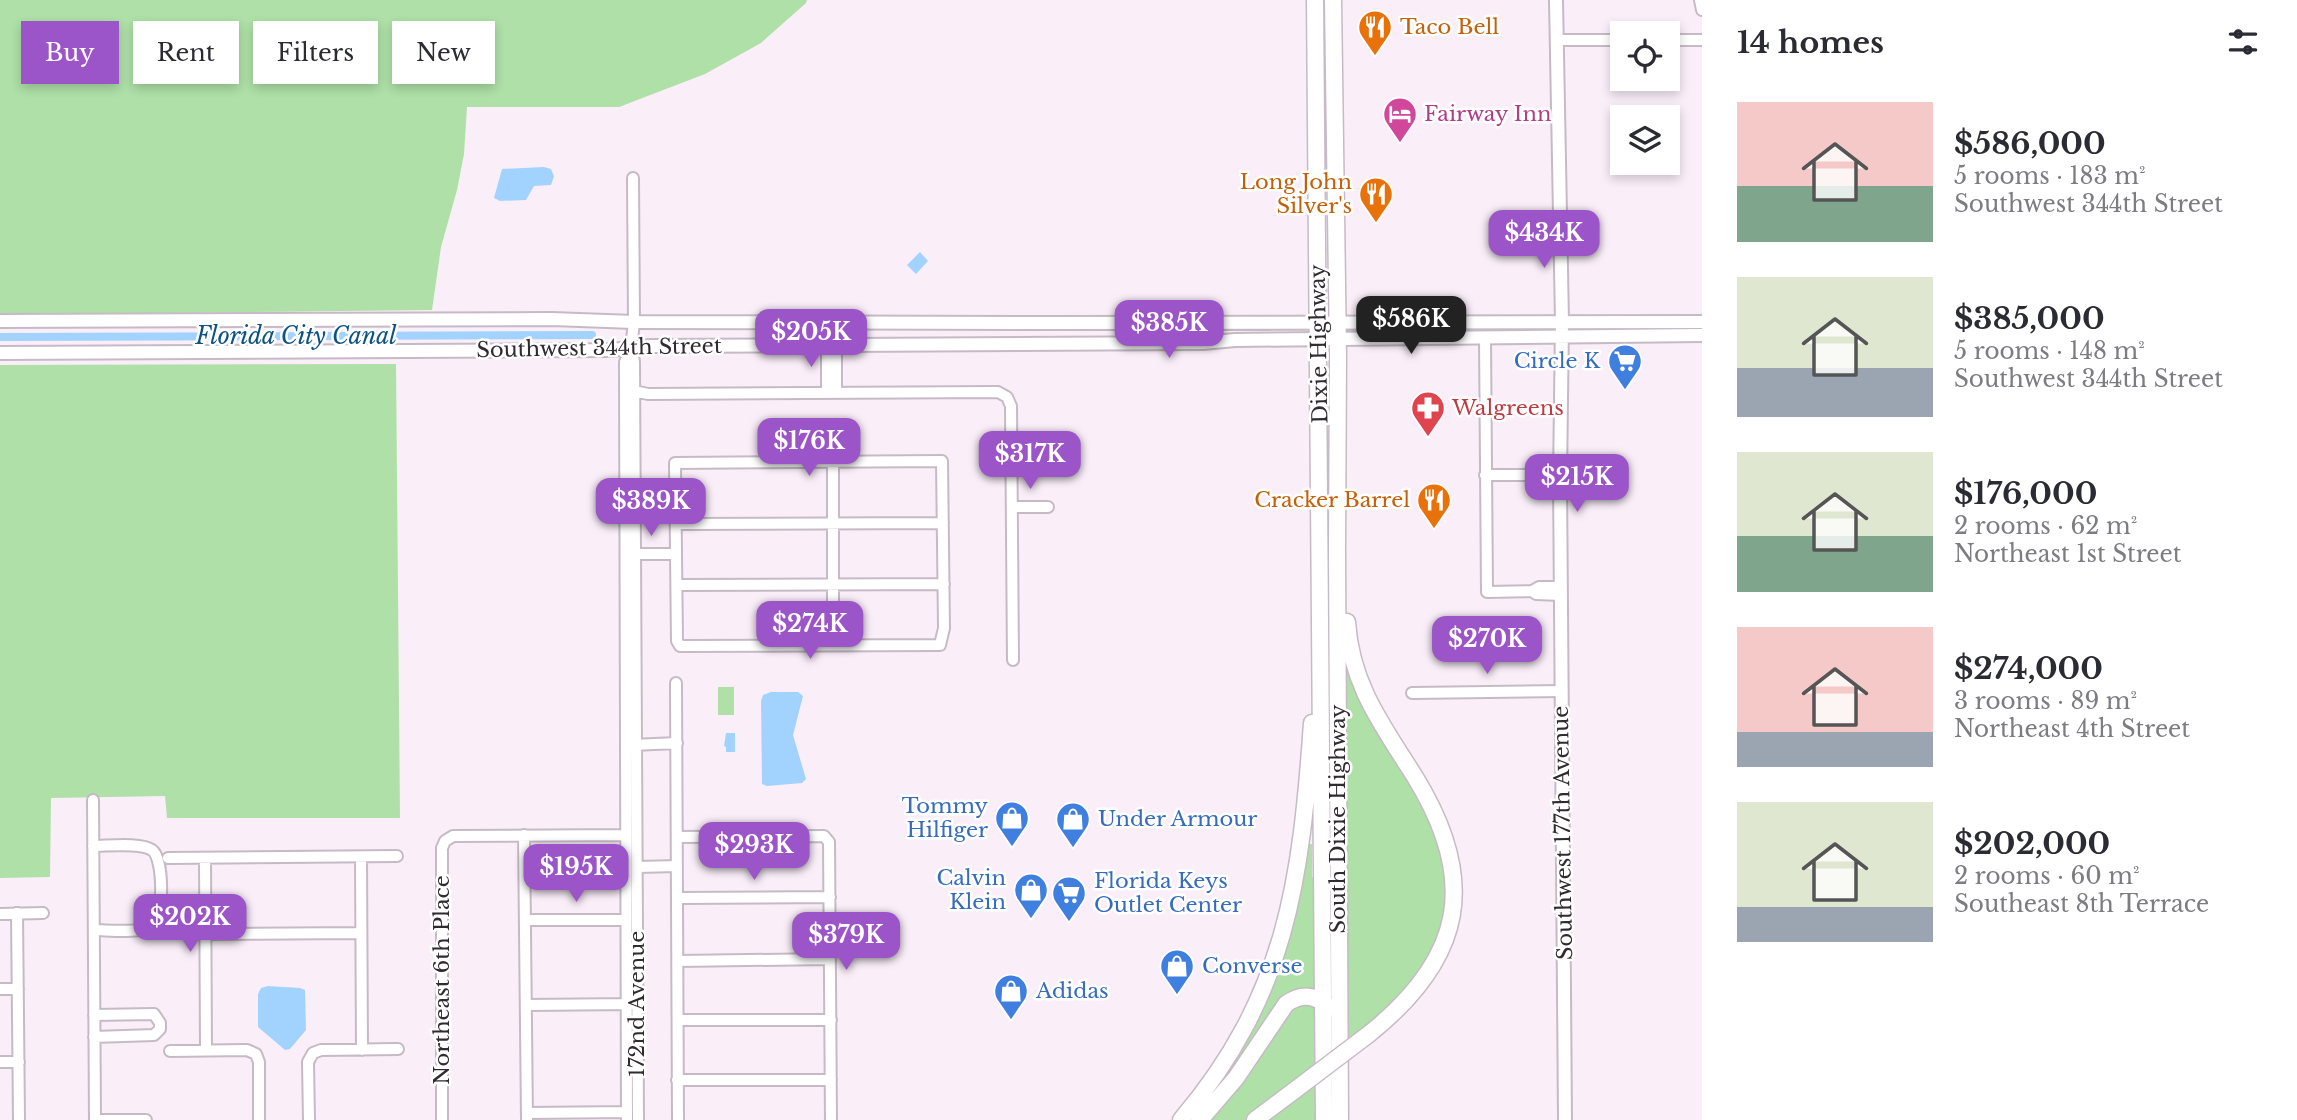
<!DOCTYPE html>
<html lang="en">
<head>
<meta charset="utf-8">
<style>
  :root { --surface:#fff; --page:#f7f7f7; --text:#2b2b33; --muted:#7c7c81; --accent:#9c55c9 }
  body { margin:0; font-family:"Libre Baskerville",serif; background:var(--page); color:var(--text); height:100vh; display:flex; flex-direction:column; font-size:26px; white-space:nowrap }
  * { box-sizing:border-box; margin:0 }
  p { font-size:23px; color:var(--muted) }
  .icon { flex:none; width:38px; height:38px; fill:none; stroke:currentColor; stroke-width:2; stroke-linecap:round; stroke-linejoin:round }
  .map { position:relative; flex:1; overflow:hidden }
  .side { display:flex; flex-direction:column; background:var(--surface); width:595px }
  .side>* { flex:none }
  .top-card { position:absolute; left:21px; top:21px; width:665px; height:63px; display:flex; gap:14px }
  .tools { position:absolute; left:1610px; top:21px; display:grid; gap:14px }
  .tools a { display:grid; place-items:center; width:70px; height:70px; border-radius:0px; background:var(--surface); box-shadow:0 4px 10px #0003; font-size:35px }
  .price { position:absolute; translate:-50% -60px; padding:0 16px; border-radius:14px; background:var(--accent); color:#fff; font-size:23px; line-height:46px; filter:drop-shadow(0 2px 4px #0008) }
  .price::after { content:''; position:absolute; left:50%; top:42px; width:21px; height:16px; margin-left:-10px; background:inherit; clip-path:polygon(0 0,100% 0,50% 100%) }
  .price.current { background:#222; color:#fff }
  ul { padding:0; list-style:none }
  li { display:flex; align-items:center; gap:21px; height:175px; padding:0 35px }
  li span { display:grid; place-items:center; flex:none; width:196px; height:140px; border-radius:0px; color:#555 }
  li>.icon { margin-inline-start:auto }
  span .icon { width:84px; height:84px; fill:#fffc; stroke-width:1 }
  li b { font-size:30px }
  h2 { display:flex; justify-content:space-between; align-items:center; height:84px; padding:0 35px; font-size:30px }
  .pill { padding:0 24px; border-radius:0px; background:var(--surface); box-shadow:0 4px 10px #0003; font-size:24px; line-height:63px }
  .pill.current { background:var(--accent); color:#fff }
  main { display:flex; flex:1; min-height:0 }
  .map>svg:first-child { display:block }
  .green { fill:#aee0a7 }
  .water { fill:#a2d3ff }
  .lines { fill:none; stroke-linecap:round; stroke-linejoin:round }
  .canal { stroke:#a2d3ff; stroke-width:8 }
  .minor-casing { stroke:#c6bbc5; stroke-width:14 }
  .major-casing { stroke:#c6bbc5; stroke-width:16 }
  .highway-casing { stroke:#c6bbc5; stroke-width:19 }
  .minor { stroke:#fff; stroke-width:10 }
  .major { stroke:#fff; stroke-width:12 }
  .highway { stroke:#fff; stroke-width:16 }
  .highway-bridge-casing { stroke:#c6bbc5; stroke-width:19; stroke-linecap:butt }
  .highway-bridge { stroke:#fff; stroke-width:16 }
  .labels { text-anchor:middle; stroke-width:5; stroke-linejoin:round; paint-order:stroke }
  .food-label { font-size:21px; fill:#c56008; stroke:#fff; text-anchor:end }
  .hotel-label { font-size:21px; fill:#b23c85; stroke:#fff; text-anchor:start }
  .street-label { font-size:21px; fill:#2f2b2f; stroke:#fff }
  .shop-label { font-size:21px; fill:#366cbe; stroke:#fff; text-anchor:start }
  .health-label { font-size:21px; fill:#be3a42; stroke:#fff; text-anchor:start }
  .water-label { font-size:23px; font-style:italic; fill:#0b5384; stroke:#fff }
</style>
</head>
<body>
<main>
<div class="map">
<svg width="1702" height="1120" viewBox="0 0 1702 1120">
  <rect width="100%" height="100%" fill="#faeef9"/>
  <!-- green -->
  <path class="green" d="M0,0H807L806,3L761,43L705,74L619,107H467L464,154L457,190L441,247L432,310L0,315Z
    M396,364L400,818H167L165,796L51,798L50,877L0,878V365Z
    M1343,657H1347L1414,782L1447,861L1445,929L1411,987L1347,1043Z
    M718,687H734V715H718Z
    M1309,844H1312V877H1314L1315,993L1310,992L1260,1035L1194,1120H1189C1260,1035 1290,952 1309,844Z
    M1316,1001V1066L1245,1120H1204L1289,1006Z
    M1317,1082L1318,1120H1268Z"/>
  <!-- water -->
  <path class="water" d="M544,167L551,169L554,176L551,185L534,186L526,200L500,201L494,198L502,169Z
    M920,252L928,261L916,274L907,265Z
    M771,692H798L803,696L793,735L806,779L802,783L767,786L762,784L761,701L763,695Z
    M726,733H735V752H726V747L724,746Z
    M268,986L300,988L305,990L306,1030L290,1049L285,1050L258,1027V994L261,988Z"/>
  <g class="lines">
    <!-- canal -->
    <path class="canal" d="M0,337L592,335"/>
    <!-- minor casing -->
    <g class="minor-casing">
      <path id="minor" d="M1700,0L1702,10
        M1557,40H1622
        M1668,40H1702
        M1485,339L1487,592L1532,591L1539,587H1561
        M836,346V393
        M632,350L634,362L638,1120
        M634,391L648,394L998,392L1007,397L1011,406L1013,660
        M827,393V346
        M942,461L944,628L940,645L680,646L677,641L675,463Z
        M833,462V645
        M1485,475H1532L1540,479H1560
        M1532,475L1538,472L1560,471
        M1012,507H1048
        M676,524L943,523
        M630,554H676
        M677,585L944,584
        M1532,591L1536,594L1561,595
        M676,683L678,1120
        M1412,693L1562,691
        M632,745L677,743
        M93,800L95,1120H146
        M524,835L527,1120
        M677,837L824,836L829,842L831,1120
        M93,846C108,846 141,842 152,850C164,858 164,918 153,926C141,934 108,930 94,930
        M361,857L362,1050
        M168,858L397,856
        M205,858L206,1050
        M637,867L677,866
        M678,898L830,897
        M17,913L19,1120
        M0,914L43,913
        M526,920H626
        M205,934L361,933
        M678,961L830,959
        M0,989H18
        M527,1005L631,1004
        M94,1015L154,1014L160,1023V1029L154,1035L94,1037
        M678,1020H831
        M170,1051L247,1050L256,1054L259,1062V1120
        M0,1062H19
        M677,1080H831
        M527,1113L627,1112
        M309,1120L308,1062L313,1053L321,1050L398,1049
        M442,1120V848L445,841L453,836L625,835
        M627,1120L625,362L631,348L634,322L633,178"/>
    </g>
    <!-- major casing -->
    <g class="major-casing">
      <path id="major" d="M1556,0L1562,322L1560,479L1565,1120
        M0,321L552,319L634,322L1040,323L1702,322
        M0,353L611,350L651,346L1203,343L1235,340L1702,335"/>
    </g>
    <!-- highway casing -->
    <g class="highway-casing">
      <path id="highway" d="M1315,0L1324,1120
        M1333,0L1338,355L1337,551L1340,1120
        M1347,622C1351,685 1383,726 1415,777C1479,881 1464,958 1369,1034
        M1181,1120C1287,995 1301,880 1312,723
        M1200,1120L1236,1078L1286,1004C1301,993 1316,994 1329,1008
        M1255,1120L1295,1090"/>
    </g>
    <!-- minor -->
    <use href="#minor" class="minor"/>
    <!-- major -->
    <use href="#major" class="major"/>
    <!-- highway -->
    <use href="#highway" class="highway"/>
    <!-- highway-bridge casing -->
    <g class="highway-bridge-casing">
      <path id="highway-bridge" d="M1295,1090L1369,1034"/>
    </g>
    <!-- highway-bridge -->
    <use href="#highway-bridge" class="highway-bridge"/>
  </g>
  <!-- icons -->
  <defs>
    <g id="restaurant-pin" transform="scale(1.75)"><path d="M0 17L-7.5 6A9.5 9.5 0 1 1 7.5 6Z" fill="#e8710a" stroke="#fff"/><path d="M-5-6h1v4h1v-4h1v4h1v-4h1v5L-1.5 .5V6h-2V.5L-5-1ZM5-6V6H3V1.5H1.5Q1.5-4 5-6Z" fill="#fff"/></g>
    <g id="hotel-pin" transform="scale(1.75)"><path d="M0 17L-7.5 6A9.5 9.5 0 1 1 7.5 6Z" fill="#d1479c" stroke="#fff"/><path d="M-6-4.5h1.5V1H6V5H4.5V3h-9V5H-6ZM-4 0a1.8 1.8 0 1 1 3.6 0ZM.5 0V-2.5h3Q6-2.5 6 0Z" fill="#fff"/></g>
    <g id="supermarket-pin" transform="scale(1.75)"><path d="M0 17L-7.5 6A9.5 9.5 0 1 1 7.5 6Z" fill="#3f7fe0" stroke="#fff"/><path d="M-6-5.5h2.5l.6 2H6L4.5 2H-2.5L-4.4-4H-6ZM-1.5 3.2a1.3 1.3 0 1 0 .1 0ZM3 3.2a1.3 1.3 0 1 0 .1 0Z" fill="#fff"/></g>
    <g id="pharmacy-pin" transform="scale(1.75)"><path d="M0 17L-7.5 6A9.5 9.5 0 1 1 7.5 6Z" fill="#e0444e" stroke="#fff"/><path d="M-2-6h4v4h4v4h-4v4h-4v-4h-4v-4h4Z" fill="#fff"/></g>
    <g id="shop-pin" transform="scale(1.75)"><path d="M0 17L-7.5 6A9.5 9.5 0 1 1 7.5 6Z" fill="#3f7fe0" stroke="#fff"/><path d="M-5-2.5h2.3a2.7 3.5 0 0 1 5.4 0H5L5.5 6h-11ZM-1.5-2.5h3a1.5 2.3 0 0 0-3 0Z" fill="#fff"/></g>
  </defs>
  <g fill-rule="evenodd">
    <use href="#restaurant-pin" x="1375" y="27"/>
    <use href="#hotel-pin" x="1400" y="114"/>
    <use href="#restaurant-pin" x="1376" y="194"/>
    <use href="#supermarket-pin" x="1625" y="361"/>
    <use href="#pharmacy-pin" x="1428" y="408"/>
    <use href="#restaurant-pin" x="1434" y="500"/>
    <use href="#shop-pin" x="1012" y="818"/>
    <use href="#shop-pin" x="1073" y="819"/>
    <use href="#shop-pin" x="1031" y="890"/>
    <use href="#supermarket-pin" x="1069" y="893"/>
    <use href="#shop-pin" x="1177" y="966"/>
    <use href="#shop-pin" x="1011" y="991"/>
  </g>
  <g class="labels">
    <!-- food labels -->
    <g class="food-label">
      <text x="1400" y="34" text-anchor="start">Taco Bell</text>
      <text x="1352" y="189">Long John<tspan x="1352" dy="24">Silver's</tspan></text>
      <text x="1410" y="507">Cracker Barrel</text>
    </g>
    <!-- hotel labels -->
    <g class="hotel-label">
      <text x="1424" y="121">Fairway Inn</text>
    </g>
    <!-- street labels -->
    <g class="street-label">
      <text transform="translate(1319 344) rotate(-91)" y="7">Dixie Highway</text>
      <text transform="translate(599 348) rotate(-1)" y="7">Southwest 344th Street</text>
      <text transform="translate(1338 819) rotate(-90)" y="7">South Dixie Highway</text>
      <text transform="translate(1563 833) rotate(-91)" y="7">Southwest 177th Avenue</text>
      <text transform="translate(442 980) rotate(-90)" y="7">Northeast 6th Place</text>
      <text transform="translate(637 1004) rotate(-90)" y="7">172nd Avenue</text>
    </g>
    <!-- shop labels -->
    <g class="shop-label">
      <text x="1600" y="368" text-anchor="end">Circle K</text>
      <text x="988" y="813" text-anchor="end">Tommy<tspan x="988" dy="24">Hilfiger</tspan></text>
      <text x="1098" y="826">Under Armour</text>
      <text x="1006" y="885" text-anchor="end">Calvin<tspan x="1006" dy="24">Klein</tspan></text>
      <text x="1094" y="888">Florida Keys<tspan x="1094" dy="24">Outlet Center</tspan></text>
      <text x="1202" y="973">Converse</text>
      <text x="1036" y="998">Adidas</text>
    </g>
    <!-- health labels -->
    <g class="health-label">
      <text x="1452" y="415">Walgreens</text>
    </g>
    <!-- water labels -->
    <g class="water-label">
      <text x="296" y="344">Florida City Canal</text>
    </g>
  </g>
</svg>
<div class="tools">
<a><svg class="icon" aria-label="locate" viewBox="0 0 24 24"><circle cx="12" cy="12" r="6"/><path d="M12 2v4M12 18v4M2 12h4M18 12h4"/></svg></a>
<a><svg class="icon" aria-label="layers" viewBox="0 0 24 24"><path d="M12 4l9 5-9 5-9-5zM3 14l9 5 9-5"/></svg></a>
</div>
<b class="price" style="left:1544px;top:270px">$434K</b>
<b class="price current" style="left:1411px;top:356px">$586K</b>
<b class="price" style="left:1169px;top:360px">$385K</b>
<b class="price" style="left:811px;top:369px">$205K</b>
<b class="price" style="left:809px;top:478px">$176K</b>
<b class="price" style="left:1030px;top:491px">$317K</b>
<b class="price" style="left:1577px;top:514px">$215K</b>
<b class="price" style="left:651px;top:538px">$389K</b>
<b class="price" style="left:810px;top:661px">$274K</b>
<b class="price" style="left:1487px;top:676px">$270K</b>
<b class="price" style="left:754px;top:882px">$293K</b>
<b class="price" style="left:576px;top:904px">$195K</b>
<b class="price" style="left:190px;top:954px">$202K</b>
<b class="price" style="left:846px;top:972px">$379K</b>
<div class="top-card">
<a class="pill current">Buy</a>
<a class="pill">Rent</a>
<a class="pill">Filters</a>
<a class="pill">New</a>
</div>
</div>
<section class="side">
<h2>14 homes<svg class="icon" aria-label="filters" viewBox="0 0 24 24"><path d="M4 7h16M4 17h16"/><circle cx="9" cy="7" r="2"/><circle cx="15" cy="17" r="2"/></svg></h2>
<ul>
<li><span style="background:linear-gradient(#f6c9c9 60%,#7fa58c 0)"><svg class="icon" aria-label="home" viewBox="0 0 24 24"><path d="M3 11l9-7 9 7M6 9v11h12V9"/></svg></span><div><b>$586,000</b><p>5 rooms · 183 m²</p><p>Southwest 344th Street</p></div></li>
<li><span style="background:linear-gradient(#dfe7d0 65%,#9aa5b1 0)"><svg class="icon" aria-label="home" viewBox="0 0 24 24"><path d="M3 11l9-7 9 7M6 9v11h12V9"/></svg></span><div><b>$385,000</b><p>5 rooms · 148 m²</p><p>Southwest 344th Street</p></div></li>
<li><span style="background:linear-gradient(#dfe7d0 60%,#7fa58c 0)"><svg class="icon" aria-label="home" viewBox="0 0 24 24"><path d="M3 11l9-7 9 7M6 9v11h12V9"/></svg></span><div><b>$176,000</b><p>2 rooms · 62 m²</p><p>Northeast 1st Street</p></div></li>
<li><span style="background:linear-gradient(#f6c9c9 75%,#9aa5b1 0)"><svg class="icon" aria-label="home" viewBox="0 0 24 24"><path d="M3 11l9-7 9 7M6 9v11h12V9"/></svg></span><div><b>$274,000</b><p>3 rooms · 89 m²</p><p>Northeast 4th Street</p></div></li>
<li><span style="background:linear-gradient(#dfe7d0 75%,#9aa5b1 0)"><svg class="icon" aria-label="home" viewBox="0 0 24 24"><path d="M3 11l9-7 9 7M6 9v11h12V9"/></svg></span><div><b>$202,000</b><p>2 rooms · 60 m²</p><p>Southeast 8th Terrace</p></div></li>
</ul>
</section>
</main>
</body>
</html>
